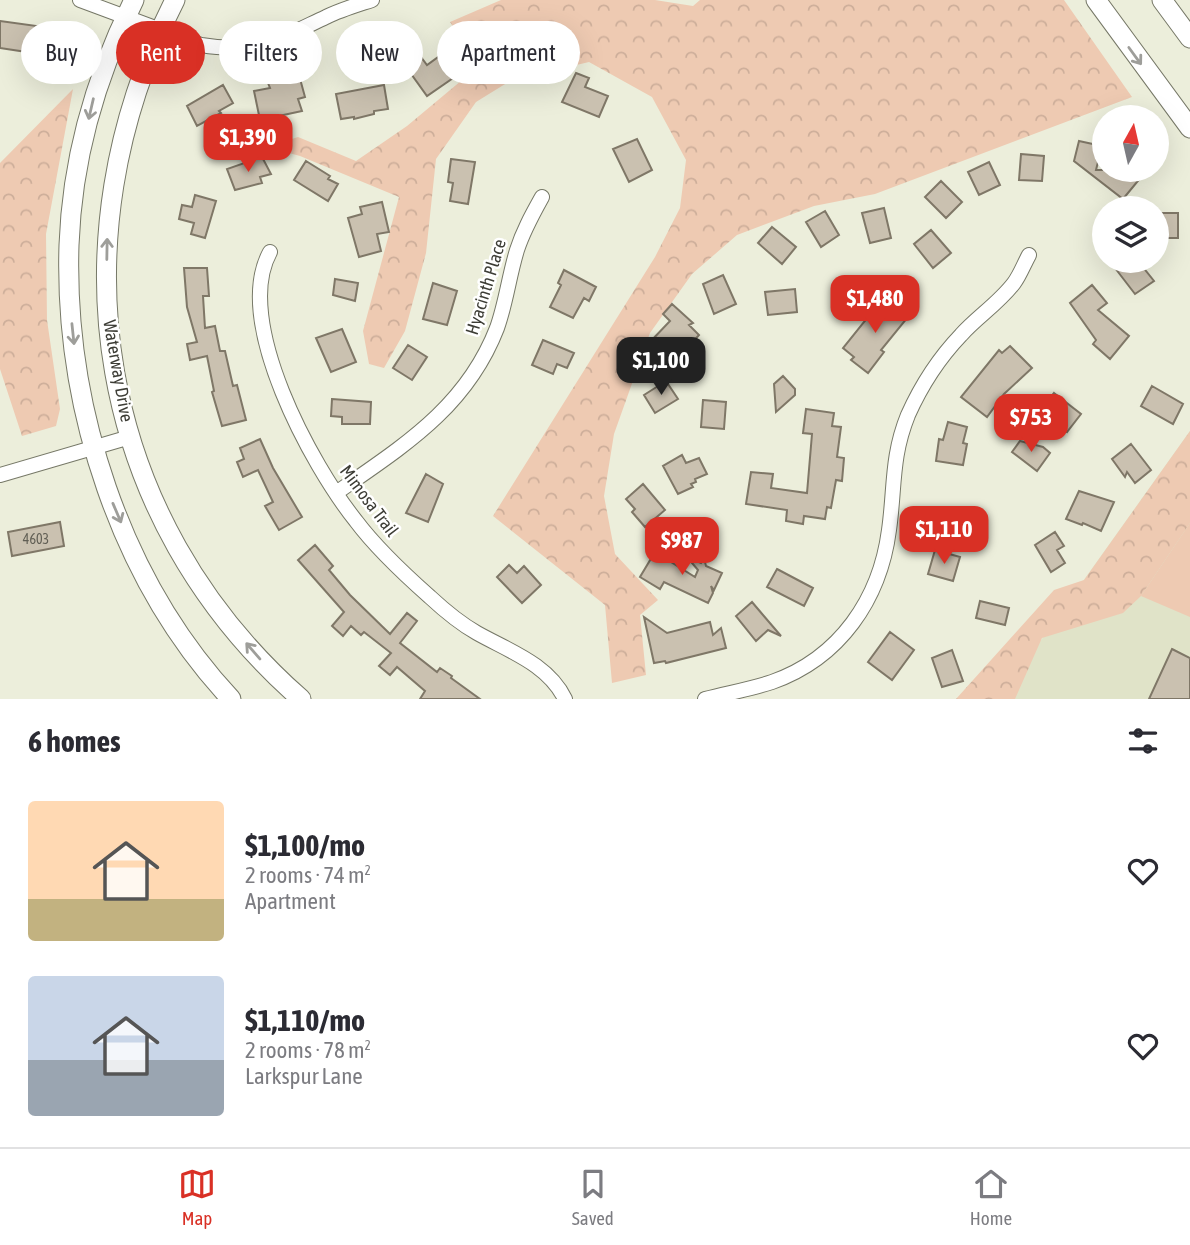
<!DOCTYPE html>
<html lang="en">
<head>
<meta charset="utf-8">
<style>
  :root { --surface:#fff; --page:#f2f2f3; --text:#2b2b33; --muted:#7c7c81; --line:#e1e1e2; --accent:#d93025 }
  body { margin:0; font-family:"Asap Condensed",sans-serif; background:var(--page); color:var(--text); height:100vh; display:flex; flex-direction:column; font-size:26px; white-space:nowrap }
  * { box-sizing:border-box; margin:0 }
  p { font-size:23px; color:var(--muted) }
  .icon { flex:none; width:38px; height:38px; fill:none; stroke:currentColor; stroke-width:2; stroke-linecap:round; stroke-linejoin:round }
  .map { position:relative; height:699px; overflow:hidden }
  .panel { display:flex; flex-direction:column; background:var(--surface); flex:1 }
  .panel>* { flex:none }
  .top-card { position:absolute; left:21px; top:21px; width:700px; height:63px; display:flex; gap:14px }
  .needle { width:46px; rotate:8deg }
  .fabs { position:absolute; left:1092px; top:105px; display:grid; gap:14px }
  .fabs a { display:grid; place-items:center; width:77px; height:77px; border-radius:50%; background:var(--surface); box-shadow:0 7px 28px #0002; font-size:35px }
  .price { position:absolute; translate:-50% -60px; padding:0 16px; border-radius:14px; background:var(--accent); color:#fff; font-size:23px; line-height:46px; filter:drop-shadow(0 2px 4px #0008) }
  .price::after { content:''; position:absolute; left:50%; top:42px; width:21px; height:16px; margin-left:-10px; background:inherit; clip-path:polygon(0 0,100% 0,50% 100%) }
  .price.on { background:#222; color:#fff }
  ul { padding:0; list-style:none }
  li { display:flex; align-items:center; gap:21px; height:175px; padding:0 28px }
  li span { display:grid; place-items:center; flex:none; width:196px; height:140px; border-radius:7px; color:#555 }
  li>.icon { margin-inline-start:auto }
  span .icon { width:84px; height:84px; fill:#fffc; stroke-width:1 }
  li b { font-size:30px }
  h2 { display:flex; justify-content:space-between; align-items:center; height:84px; padding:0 28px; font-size:30px }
  .pill { padding:0 24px; border-radius:32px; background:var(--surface); box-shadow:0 7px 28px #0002; font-size:24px; line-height:63px }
  .pill.on { background:var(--accent); color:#fff }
  .tab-bar { display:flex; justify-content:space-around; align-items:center; height:98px; border-top:2px solid var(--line); background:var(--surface); font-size:19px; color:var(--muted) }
  .tab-bar a { display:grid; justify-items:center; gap:4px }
  .tab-bar .on { color:var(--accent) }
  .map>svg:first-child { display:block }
  .built { fill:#e0e3c8 }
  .forest { fill:url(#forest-crowns) }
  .pitch { fill:#eecab2 }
  .building { fill:#cac1b0; stroke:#7f7767; stroke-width:2 }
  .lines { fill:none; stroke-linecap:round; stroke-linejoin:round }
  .street-casing { stroke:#767867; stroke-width:16 }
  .secondary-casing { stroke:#767867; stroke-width:21 }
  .street { stroke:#fff; stroke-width:14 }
  .secondary { stroke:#fff; stroke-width:19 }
  .oneway { stroke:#9e9e9a }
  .labels { text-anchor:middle; stroke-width:5; stroke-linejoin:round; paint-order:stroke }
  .number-label { font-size:14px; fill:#605e54 }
  .street-label { font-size:18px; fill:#3d3d36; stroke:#fff }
</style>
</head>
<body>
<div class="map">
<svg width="1190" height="699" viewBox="0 0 1190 699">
  <defs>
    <pattern id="forest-crowns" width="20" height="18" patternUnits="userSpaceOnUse" patternTransform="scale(1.75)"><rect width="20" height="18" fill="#eecab2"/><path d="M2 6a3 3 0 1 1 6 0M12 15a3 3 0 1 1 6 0" fill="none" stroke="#cdae9a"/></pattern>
  </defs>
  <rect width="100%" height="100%" fill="#eceedb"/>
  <!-- built -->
  <path class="built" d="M1190,431V699H1001L1004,692Z"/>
  <!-- forest -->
  <path class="forest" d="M501,0H655L693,6L700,0H1064L1132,97L875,194L814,206L737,235L692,274L650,333L614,434L604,496L615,554L658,600L640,615L646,675L612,683L605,605L493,516L655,257L680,208L686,160L652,97L589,62L510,81L476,102L436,159L426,253L405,331L384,368L369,364L363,331L399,197L300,156L267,147L298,137L356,161L407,126L480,65L450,22Z
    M73,89L46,234L47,320L60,409L56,426L22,436L0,369V163Z
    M1190,431V523L1141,596L1123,613L1042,638L1015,699H956L1054,590L1084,580Z"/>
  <!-- pitch -->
  <path class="pitch" d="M1190,523V617L1141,596Z"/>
  <!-- building -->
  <path class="building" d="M0,21L44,27L40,54L0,48Z
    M418,53L427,65L441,55L456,76L427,96L404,64Z
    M576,73L589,78L585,87L608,96L599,117L562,102Z
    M299,75L305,97L298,99L302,111L260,120L254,91L270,88L268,83Z
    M223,85L233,103L219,111L221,113L197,126L187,106Z
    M384,85L388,109L374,111V114L354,119V117L341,119L336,94Z
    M637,139L652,170L629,182L613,149Z
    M1079,141L1102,146L1096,170H1133L1142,176L1123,199L1074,161Z
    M1021,154L1044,156L1042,181L1019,180Z
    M262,157L271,174L260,177L262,183L235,190L227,169Z
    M451,159L475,162L468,204L450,201L453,183L448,182Z
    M306,161L330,176L328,179L338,184L328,201L294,180Z
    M989,162L1000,185L979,195L968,172Z
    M941,181L962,202L946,218L925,197Z
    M195,195L216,201L205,238L191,234L194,223L179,219L182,205L192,207Z
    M382,202L389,232L377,234L381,251L359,257L348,218L362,214L360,207Z
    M884,208L891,238L870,243L862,213Z
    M825,211L839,235L821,247L806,222Z
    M1157,213H1178V238H1157Z
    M772,227L796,247L782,264L758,243Z
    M931,230L951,253L933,268L914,244Z
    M1123,261H1138L1154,281L1135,294L1115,268Z
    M184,268H207L209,296H203L205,328L215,326L220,351H225L233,386L237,385L246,420L222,426L212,392L214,391L207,356L190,360L187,344L197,342L187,307Z
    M564,270L596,287L589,301L584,298L573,318L550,307L561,285L558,283Z
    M723,275L736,304L714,314L703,284Z
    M335,279L358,283L355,301L333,295Z
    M433,283L457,291L447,325L423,319Z
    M1092,285L1107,303L1098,310L1129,336L1110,359L1093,344L1096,340L1070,303Z
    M795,289L797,312L768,315L765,292Z
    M884,297L887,303L889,302L908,317L881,350L884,352L868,373L851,360L854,357L843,348Z
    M672,304L693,323L689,325L699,335L683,353L675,346L666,355L650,342L670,321L663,314Z
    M342,329L356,362L331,372L316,338Z
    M543,340L574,353L567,368L557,364L553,374L532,365Z
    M408,345L427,357L412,380L393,368Z
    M1010,346L1032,368L1004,394L987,417L961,397L999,350L1002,353Z
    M783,376L795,389V395L776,412L774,384Z
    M666,381L678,399L655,413L644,395Z
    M1152,386L1183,404L1173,424L1141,406Z
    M1054,393L1081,414L1067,432L1040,411Z
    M332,399L371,402L370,424H342V417L331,416Z
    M703,400L726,402L724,429L701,427Z
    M806,409L834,413L832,426L841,427L837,457L844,458L842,481L836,480L831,508L827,507L825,519L804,516L803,524L786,521L787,510L746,504L751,472L773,474L771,488L807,493L812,434L803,433Z
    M948,422L967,427L963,443L967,444L963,465L936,461L939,439L943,440Z
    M260,439L273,468L302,517L279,530L265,506L273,502L258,470L243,477L237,462L244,459L240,448Z
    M1020,441L1043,447L1050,453L1037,471L1012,452Z
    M1131,444L1151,470L1135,483L1127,472L1125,477L1112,459Z
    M682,455L686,463L699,458L707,474L695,479L696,482L691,484L693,487L678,494L663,466Z
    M426,474L443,484L428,522L406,513Z
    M643,484L665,510L645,527L632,512L635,509L626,499Z
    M1079,491L1114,502L1101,531L1083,523L1082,525L1066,519Z
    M60,522L64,546L12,556L8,532Z
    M1055,532L1064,546L1057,550L1065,563L1051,572L1035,545Z
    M315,545L333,566L329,570L350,595L390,634L407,613L417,621L400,643L437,672L440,668L452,676L451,678L480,699H420L425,691L397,667L390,675L379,666L391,653L364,632L361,635L351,626L343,636L332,626L344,612L298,560Z
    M935,550L960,557L953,581L928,574Z
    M655,552L695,577L698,570L687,557L701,563L704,558L706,566L722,573L714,590L711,586L713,593L708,603L664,582L660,589L640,577Z
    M509,565L517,573L524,566L541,585L522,603L497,577Z
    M777,569L813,588L804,606L767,587Z
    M980,601L1009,608L1005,625L976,618Z
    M752,602L763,615L781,636L768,630L756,641L736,616Z
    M644,617L667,633L710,622L713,635L721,628L726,648L666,663L665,661L654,663Z
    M890,632L914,650L892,680L868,662Z
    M1172,649L1190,658V699H1149Z
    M952,650L963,681L942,687L932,658Z"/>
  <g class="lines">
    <!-- street casing -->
    <g class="street-casing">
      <path id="street" d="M80,0L201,45C257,54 277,40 326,17C340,10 357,5 372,0
        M270,252C232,321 312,466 356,521C377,549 404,574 430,597C444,610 461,624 477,633C509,651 548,664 565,699
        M0,475L130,437
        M336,493C403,446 466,408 497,328C506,303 509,276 517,250C523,231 532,215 542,197
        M705,699C728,693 751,689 772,682C840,658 880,599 889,530C895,488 891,457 908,415C921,386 939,358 961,335C977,317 999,303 1014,283C1020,275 1024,264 1029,255"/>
    </g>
    <!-- secondary casing -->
    <g class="secondary-casing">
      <path id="secondary" d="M134,0C96,76 72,160 69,245C64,406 120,580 231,699
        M175,0C52,241 95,518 301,699
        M1096,0L1190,128
        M1162,0L1190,38"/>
    </g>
    <!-- street -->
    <use href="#street" class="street"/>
    <!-- secondary -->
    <use href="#secondary" class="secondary"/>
  </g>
  <!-- one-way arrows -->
  <defs><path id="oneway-shaft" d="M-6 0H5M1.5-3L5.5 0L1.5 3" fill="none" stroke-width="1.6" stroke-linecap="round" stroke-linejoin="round" transform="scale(1.75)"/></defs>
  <g class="oneway">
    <use href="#oneway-shaft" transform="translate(1135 56) rotate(54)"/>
    <use href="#oneway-shaft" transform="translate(91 109) rotate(103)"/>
    <use href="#oneway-shaft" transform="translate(107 249) rotate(-89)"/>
    <use href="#oneway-shaft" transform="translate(73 334) rotate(84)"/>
    <use href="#oneway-shaft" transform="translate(117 513) rotate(67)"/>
    <use href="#oneway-shaft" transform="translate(253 651) rotate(-131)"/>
  </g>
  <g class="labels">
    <!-- number labels -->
    <g class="number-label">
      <text x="36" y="544">4603</text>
    </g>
    <!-- street labels -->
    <g class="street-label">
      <text transform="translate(486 287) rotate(-73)" y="6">Hyacinth Place</text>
      <text transform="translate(118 371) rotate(80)" y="6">Waterway Drive</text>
      <text transform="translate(369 501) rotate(53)" y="6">Mimosa Trail</text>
    </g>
  </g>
</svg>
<div class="fabs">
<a><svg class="needle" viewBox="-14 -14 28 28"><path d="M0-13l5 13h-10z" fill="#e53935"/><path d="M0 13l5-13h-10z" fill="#7c7c81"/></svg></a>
<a><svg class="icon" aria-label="layers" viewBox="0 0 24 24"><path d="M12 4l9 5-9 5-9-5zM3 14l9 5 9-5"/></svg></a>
</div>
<b class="price" style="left:248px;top:174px">$1,390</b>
<b class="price" style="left:875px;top:335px">$1,480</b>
<b class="price on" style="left:661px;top:397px">$1,100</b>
<b class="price" style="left:1031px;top:454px">$753</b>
<b class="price" style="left:944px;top:566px">$1,110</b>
<b class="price" style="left:682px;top:577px">$987</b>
<div class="top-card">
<a class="pill">Buy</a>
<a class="pill on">Rent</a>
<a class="pill">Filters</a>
<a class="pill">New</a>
<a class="pill">Apartment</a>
</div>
</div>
<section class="panel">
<h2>6 homes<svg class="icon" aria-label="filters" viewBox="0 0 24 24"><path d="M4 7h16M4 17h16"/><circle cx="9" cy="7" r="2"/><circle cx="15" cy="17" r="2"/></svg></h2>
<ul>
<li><span style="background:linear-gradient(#ffd9b3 70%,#c2b280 0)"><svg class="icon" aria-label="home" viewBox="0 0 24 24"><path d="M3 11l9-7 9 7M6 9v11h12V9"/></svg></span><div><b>$1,100/mo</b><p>2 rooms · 74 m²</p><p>Apartment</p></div><svg class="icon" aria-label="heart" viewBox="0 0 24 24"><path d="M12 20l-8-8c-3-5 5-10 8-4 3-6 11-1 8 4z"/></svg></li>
<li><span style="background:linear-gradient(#c9d6e8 60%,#9aa5b1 0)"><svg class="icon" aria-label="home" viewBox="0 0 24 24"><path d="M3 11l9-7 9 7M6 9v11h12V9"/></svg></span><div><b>$1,110/mo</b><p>2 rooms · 78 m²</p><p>Larkspur Lane</p></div><svg class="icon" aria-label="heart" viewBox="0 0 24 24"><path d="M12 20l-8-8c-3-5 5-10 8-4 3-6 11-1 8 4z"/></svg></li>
</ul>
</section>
<nav class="tab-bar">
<a class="on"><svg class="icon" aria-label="map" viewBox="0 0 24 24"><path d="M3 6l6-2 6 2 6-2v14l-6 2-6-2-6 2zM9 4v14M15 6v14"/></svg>Map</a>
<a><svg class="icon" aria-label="saved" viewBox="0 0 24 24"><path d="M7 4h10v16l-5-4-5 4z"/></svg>Saved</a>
<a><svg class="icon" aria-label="home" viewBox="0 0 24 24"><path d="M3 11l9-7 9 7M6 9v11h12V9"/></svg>Home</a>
</nav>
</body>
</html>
